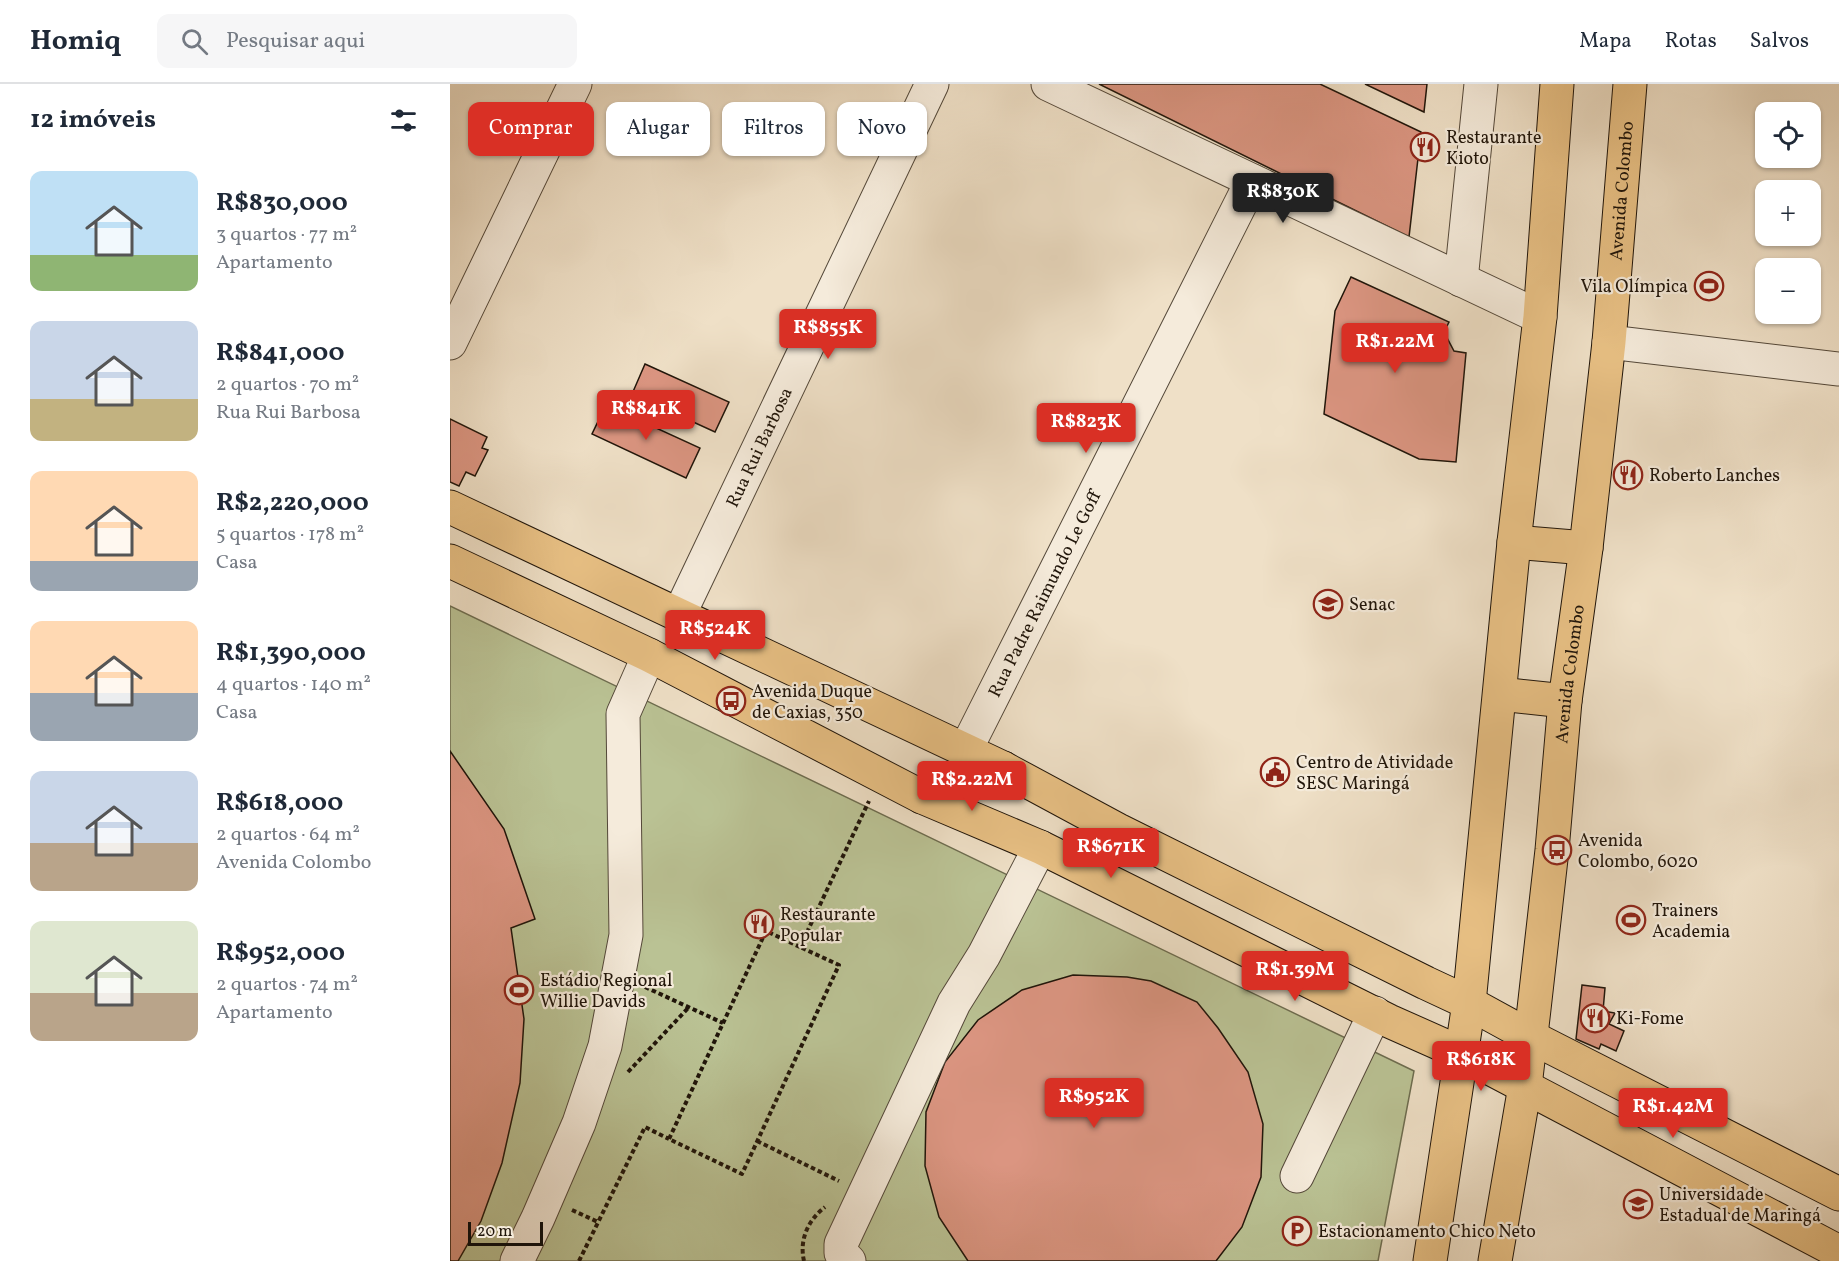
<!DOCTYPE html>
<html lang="pt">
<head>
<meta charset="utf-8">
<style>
  :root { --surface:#fff; --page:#f6f6f7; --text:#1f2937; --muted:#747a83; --line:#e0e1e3; --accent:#d93025 }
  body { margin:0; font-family:Vollkorn,serif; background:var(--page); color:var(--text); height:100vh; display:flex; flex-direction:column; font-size:22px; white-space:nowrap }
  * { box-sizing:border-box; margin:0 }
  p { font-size:20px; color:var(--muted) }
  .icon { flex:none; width:33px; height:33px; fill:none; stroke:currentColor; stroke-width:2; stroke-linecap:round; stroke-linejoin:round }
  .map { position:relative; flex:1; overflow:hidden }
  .side { display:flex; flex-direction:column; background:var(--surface); width:450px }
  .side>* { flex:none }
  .top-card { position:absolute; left:18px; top:18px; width:570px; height:54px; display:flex; gap:12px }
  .buttons { position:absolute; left:1305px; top:18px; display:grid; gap:12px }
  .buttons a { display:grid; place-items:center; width:66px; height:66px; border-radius:12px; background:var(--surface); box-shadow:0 2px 4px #0004; font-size:30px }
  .scale { position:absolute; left:18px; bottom:15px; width:75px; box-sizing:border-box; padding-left:6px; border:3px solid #20150a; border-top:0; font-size:16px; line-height:21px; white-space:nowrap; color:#20150a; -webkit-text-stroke:4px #f5ebdb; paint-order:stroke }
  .price { position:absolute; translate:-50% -51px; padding:0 14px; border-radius:6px; background:var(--accent); color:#fff; font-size:20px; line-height:39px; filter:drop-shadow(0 2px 3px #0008) }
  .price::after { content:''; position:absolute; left:50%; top:36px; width:18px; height:14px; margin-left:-9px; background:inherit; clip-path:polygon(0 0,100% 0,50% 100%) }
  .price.active { background:#222; color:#fff }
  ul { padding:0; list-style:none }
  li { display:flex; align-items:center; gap:18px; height:150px; padding:0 30px }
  li span { display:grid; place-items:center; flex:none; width:168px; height:120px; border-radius:12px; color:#555 }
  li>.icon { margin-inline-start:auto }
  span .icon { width:72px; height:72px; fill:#fffc; stroke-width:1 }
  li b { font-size:26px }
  h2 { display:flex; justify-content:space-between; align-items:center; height:72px; padding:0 30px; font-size:26px }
  .chip { padding:0 21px; border-radius:12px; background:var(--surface); box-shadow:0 2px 4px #0004; font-size:21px; line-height:54px }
  .chip.active { background:var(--accent); color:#fff }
  header { display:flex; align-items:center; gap:36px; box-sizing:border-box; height:84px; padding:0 30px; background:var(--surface); border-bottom:2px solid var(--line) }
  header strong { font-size:28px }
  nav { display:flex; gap:33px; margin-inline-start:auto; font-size:21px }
  .search { width:420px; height:54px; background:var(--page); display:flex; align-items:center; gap:15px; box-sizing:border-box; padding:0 21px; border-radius:12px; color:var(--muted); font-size:22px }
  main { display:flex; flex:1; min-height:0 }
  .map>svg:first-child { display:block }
  .green { fill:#bac294; stroke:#6d6c4f; stroke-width:1.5 }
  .building { fill:#db9581; stroke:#20150a; stroke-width:1.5 }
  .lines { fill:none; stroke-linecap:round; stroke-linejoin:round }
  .minor-casing { stroke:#544839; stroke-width:35 }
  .major-casing { stroke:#20150a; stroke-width:35 }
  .path { stroke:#20150a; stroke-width:4; stroke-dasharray:4.5 3; stroke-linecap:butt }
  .minor { stroke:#f5ebdb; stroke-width:33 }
  .major { stroke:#e8c084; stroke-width:33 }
  .labels { text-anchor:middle; stroke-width:4.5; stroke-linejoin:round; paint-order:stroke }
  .poi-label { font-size:18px; fill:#20150a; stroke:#f5ebdb; text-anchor:start }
  .street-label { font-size:18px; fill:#20150a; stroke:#f5ebdb }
</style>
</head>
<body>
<header>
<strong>Homiq</strong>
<div class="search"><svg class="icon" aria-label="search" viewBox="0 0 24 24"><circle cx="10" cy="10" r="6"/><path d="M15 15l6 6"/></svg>Pesquisar aqui</div>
<nav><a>Mapa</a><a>Rotas</a><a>Salvos</a></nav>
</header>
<main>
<section class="side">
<h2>12 imóveis<svg class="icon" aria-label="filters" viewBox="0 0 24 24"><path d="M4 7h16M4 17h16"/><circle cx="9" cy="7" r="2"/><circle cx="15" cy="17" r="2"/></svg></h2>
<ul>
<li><span style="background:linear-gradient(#bfe0f5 70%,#8fb573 0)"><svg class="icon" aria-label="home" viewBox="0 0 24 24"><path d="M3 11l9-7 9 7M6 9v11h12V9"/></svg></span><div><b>R$830,000</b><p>3 quartos · 77 m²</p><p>Apartamento</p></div></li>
<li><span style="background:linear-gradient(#c9d6e8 65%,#c2b280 0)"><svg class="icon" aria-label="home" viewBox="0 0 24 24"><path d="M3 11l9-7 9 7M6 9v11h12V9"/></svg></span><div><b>R$841,000</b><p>2 quartos · 70 m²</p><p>Rua Rui Barbosa</p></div></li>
<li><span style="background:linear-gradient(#ffd9b3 75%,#9aa5b1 0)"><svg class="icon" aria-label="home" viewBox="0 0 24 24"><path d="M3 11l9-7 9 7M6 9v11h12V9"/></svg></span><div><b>R$2,220,000</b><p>5 quartos · 178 m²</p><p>Casa</p></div></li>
<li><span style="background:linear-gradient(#ffd9b3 60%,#9aa5b1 0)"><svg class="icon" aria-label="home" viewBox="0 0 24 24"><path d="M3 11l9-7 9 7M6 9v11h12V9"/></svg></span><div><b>R$1,390,000</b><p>4 quartos · 140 m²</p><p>Casa</p></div></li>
<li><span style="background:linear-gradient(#c9d6e8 60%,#b9a48a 0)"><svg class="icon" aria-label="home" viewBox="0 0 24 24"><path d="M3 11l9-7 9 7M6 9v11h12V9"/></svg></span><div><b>R$618,000</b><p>2 quartos · 64 m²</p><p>Avenida Colombo</p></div></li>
<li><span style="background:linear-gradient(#dfe7d0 60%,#b9a48a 0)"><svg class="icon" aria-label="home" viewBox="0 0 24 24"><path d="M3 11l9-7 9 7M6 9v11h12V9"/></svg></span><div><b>R$952,000</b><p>2 quartos · 74 m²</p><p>Apartamento</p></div></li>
</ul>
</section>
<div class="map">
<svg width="1389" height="1177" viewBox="0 0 1389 1177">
  <rect width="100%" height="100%" fill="#efe0c7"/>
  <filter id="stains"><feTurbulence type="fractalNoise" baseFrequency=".00333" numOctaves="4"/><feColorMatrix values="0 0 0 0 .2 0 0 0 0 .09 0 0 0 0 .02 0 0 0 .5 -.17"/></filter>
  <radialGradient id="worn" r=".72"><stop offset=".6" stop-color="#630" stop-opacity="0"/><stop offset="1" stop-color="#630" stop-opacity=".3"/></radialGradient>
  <!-- green -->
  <path class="green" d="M0,522L964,987L928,1177H0Z"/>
  <!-- building -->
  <path class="building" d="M649,0H870L971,48L959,153Z
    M915,0H977L974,28Z
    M901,193L999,238L994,248L1004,267L1016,269L1006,378L969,375L874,330L885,227Z
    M195,280L279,318L265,348L182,310Z
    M156,321L250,364L236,394L142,350Z
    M0,335L37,353L32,364L38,366L25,392L16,388L9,402L0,398Z
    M0,667L54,745L85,835L61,844L74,935L70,999L52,1079L31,1137L8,1177H0Z
    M623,891L677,893L701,897L747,918L768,944L798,988L813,1040L811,1093L792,1143L766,1177H518L489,1133L475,1082L476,1028L495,978L528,936L572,906Z
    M1132,901L1155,904L1153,927L1165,929L1159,940L1174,947L1166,967L1151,960L1149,965L1126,955Z"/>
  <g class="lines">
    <!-- minor casing -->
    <g class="minor-casing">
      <g id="minor">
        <path d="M598,0L1090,233"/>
        <path d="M1011,196L1031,0"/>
        <path d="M1159,258L1389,285"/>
        <path d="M0,259L125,0"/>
        <path id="s1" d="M229,531L482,0"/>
        <path id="s2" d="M515,667L802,97"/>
        <path d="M847,1092L925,929"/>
        <path d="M67,1177L88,1134L129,1039L155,962L176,851L173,630L199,571"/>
        <path d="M399,1177L391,1169V1160L504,919L534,871L590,763"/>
      </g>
    </g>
    <!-- major casing -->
    <g class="major-casing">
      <g id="major">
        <path d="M0,423L553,684L668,746L976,899L1019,919L1081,953L1389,1110"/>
        <path d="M1064,458L1136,464"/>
        <path d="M0,477L199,571L472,713L590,763L939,937L1011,969L1389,1168"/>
        <path d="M1050,610L1115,617"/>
        <path d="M472,713L510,706L553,684"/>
        <path d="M980,1177L1019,919L1064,458L1090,233L1107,0"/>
        <path id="s3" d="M1045,1177L1075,1002L1084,925L1102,766L1115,617L1136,464L1159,258L1180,0"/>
      </g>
    </g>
    <!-- path -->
    <path class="path" d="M350,863L316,847L219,1055L292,1090L389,881L350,863L419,717
      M195,903L273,939
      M178,988L239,923
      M307,1057L389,1097
      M122,1126L148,1138
      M129,1177L195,1043L219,1055
      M354,1177C349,1156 358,1136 375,1123"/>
    <!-- minor -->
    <use href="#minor" class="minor"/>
    <!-- major -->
    <use href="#major" class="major"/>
  </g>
  <!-- icons -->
  <defs>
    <g id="restaurant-ring" transform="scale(1.5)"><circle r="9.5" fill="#f5ebdb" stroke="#8f2418" stroke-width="1.5"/><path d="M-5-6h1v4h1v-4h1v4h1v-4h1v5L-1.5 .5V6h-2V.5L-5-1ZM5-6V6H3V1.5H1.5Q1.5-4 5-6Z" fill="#8f2418"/></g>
    <g id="stadium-ring" transform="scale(1.5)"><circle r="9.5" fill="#f5ebdb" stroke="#8f2418" stroke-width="1.5"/><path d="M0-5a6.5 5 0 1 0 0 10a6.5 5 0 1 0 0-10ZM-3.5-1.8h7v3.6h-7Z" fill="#8f2418"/></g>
    <g id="university-ring" transform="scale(1.5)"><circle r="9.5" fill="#f5ebdb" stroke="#8f2418" stroke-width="1.5"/><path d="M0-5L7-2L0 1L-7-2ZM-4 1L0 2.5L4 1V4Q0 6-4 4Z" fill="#8f2418"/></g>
    <g id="bus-ring" transform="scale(1.5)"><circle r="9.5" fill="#f5ebdb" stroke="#8f2418" stroke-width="1.5"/><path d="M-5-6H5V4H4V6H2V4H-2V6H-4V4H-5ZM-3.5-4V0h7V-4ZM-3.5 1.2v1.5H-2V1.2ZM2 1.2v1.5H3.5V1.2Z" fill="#8f2418"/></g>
    <g id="civic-ring" transform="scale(1.5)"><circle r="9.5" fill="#f5ebdb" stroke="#8f2418" stroke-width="1.5"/><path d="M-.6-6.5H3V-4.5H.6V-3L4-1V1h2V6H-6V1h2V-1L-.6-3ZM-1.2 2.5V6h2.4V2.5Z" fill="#8f2418"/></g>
    <g id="parking-ring" transform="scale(1.5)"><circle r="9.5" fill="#f5ebdb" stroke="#8f2418" stroke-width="1.5"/><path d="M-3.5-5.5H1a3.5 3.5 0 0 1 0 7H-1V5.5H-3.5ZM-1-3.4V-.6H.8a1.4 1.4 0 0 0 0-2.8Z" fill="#8f2418"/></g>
  </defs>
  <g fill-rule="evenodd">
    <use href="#restaurant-ring" x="975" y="63"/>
    <use href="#stadium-ring" x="1259" y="202"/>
    <use href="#restaurant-ring" x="1178" y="391"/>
    <use href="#university-ring" x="878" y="520"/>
    <use href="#bus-ring" x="281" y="617"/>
    <use href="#civic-ring" x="825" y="688"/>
    <use href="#bus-ring" x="1107" y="766"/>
    <use href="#stadium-ring" x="1181" y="836"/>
    <use href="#restaurant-ring" x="309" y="840"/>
    <use href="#stadium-ring" x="69" y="906"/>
    <use href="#restaurant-ring" x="1145" y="934"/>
    <use href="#university-ring" x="1188" y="1120"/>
    <use href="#parking-ring" x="847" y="1147"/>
  </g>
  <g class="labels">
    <!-- poi labels -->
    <g class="poi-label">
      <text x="996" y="59">Restaurante<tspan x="996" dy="21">Kioto</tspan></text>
      <text x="1238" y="208" text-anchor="end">Vila Olímpica</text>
      <text x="1199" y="397">Roberto Lanches</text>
      <text x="899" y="526">Senac</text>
      <text x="302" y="613">Avenida Duque<tspan x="302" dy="21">de Caxias, 350</tspan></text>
      <text x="846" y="684">Centro de Atividade<tspan x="846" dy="21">SESC Maringá</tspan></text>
      <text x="1128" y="762">Avenida<tspan x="1128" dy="21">Colombo, 6020</tspan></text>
      <text x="1202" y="832">Trainers<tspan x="1202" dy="21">Academia</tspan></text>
      <text x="330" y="836">Restaurante<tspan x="330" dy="21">Popular</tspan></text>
      <text x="90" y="902">Estádio Regional<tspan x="90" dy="21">Willie Davids</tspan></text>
      <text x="1166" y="940">Ki-Fome</text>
      <text x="1209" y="1116">Universidade<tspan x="1209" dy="21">Estadual de Maringá</tspan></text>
      <text x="868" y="1153">Estacionamento Chico Neto</text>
    </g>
    <!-- street labels -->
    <g class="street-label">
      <text dy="6" stroke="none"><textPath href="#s3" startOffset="1078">Avenida Colombo</textPath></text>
      <text dy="6" stroke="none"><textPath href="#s1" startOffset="186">Rua Rui Barbosa</textPath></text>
      <text dy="6" stroke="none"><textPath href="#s2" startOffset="176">Rua Padre Raimundo Le Goff</textPath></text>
      <text dy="6" stroke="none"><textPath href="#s3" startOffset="592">Avenida Colombo</textPath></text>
    </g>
  </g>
  <rect width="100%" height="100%" filter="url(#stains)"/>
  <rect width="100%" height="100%" fill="url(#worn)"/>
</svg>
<div class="buttons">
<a><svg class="icon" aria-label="locate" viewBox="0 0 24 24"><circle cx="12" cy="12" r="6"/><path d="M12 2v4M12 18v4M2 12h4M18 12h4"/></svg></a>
<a>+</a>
<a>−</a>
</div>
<div class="scale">20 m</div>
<b class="price active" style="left:833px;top:140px">R$830K</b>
<b class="price" style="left:378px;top:276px">R$855K</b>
<b class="price" style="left:945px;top:290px">R$1.22M</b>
<b class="price" style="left:196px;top:357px">R$841K</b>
<b class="price" style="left:636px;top:370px">R$823K</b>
<b class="price" style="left:265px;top:577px">R$524K</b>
<b class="price" style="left:522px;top:728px">R$2.22M</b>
<b class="price" style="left:661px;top:795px">R$671K</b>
<b class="price" style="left:845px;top:918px">R$1.39M</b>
<b class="price" style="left:1031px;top:1008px">R$618K</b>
<b class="price" style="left:644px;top:1045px">R$952K</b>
<b class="price" style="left:1223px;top:1055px">R$1.42M</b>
<div class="top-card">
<a class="chip active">Comprar</a>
<a class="chip">Alugar</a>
<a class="chip">Filtros</a>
<a class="chip">Novo</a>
</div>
</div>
</main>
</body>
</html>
